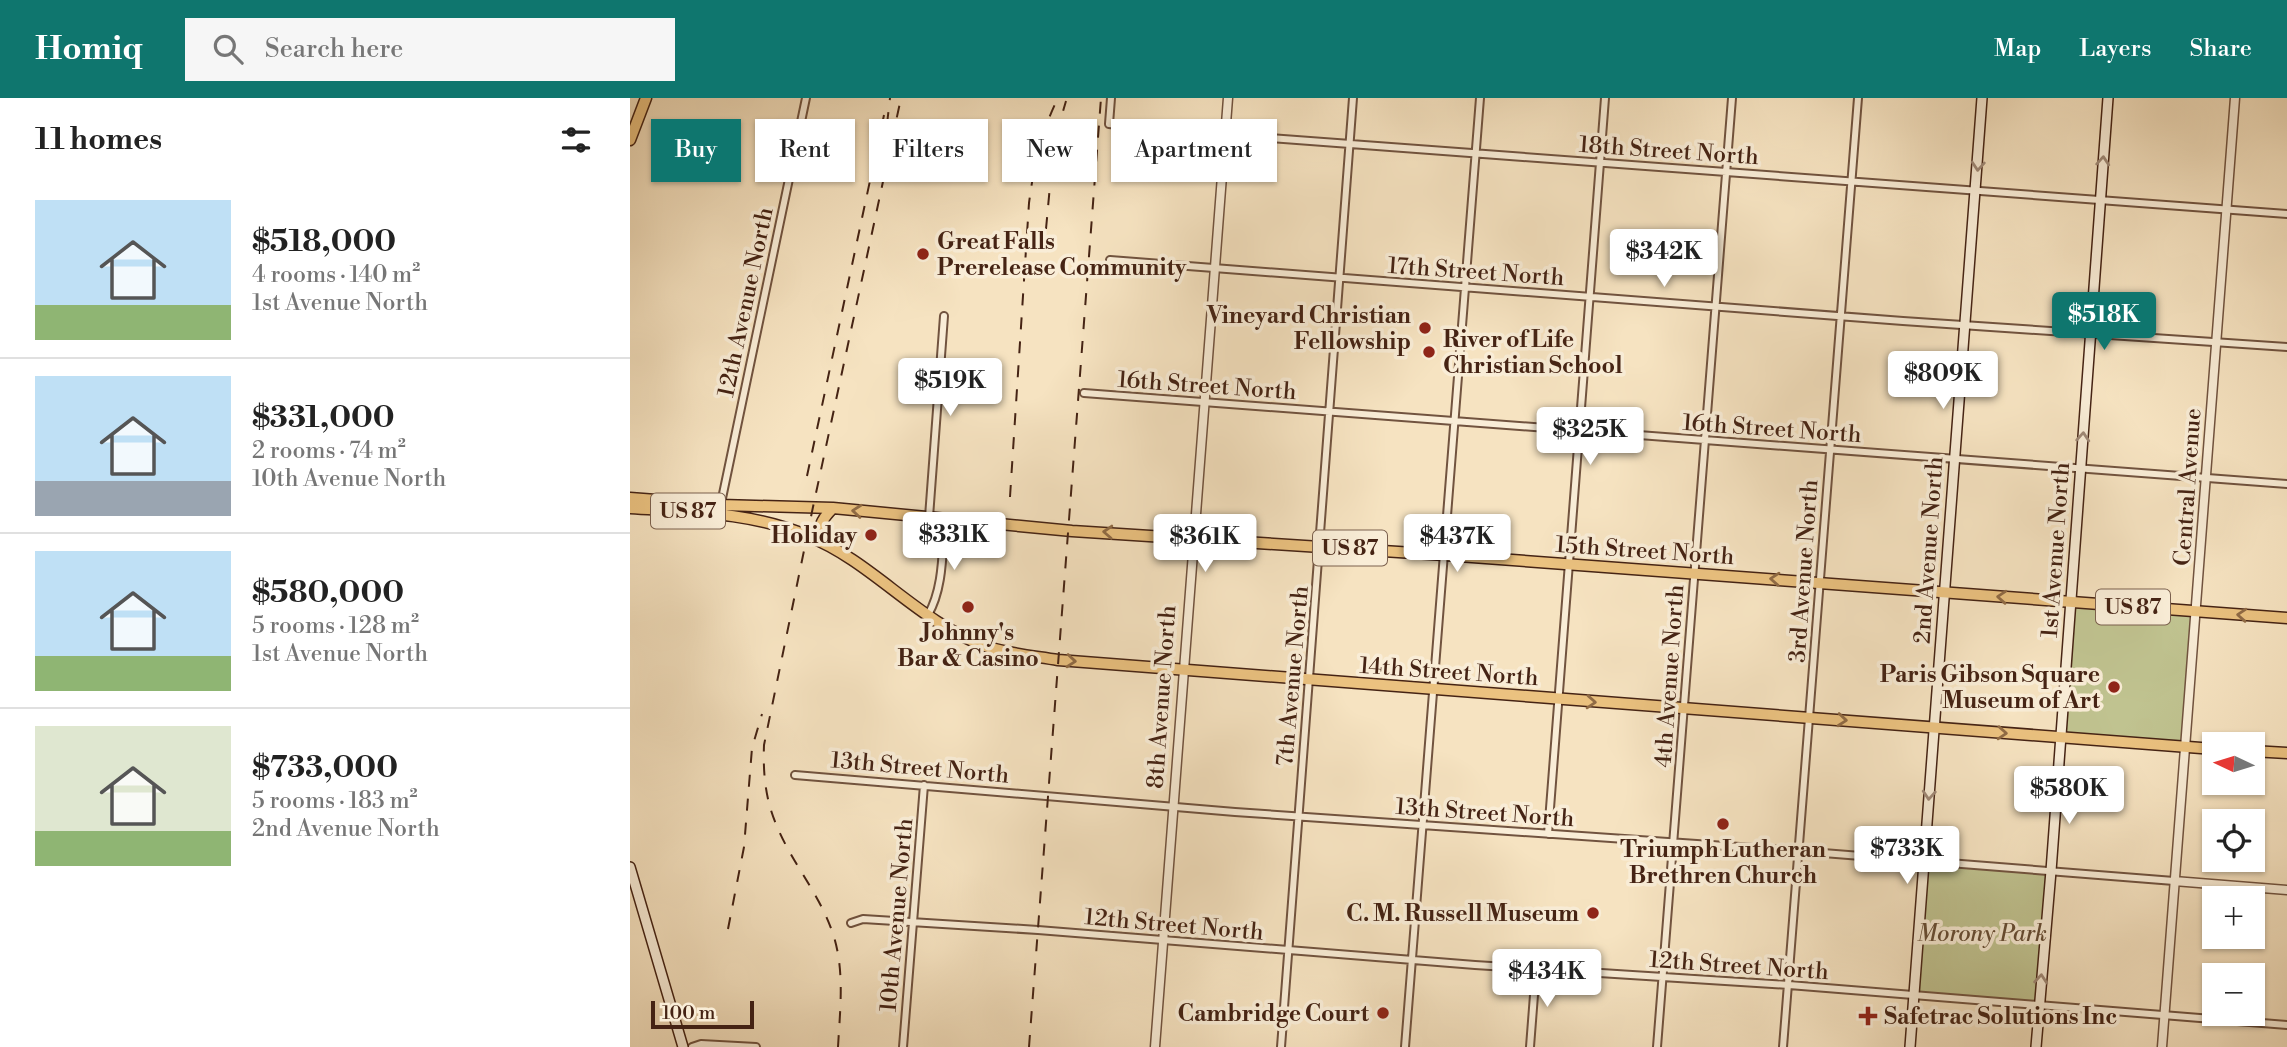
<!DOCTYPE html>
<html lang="en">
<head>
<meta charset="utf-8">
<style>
  :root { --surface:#fff; --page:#f6f6f6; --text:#222; --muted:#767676; --line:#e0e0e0; --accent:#0f766e }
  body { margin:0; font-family:"Libre Bodoni",serif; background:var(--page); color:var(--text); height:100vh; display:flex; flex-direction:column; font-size:26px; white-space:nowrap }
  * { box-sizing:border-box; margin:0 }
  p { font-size:23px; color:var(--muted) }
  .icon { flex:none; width:38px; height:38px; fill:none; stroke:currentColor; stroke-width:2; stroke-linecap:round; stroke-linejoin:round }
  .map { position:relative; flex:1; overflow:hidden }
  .panel { display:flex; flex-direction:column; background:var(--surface); width:630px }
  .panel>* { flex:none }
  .banner { position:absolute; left:21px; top:21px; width:665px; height:63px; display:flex; gap:14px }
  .needle { width:46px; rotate:274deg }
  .buttons { position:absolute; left:1572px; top:634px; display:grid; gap:14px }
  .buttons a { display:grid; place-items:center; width:63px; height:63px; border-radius:0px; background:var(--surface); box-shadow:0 2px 5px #0004; font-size:35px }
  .scale { position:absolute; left:21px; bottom:18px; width:103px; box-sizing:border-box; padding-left:7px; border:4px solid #452314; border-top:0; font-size:19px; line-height:24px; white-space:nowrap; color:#452314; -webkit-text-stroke:5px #f9edd7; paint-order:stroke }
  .price { position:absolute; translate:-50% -60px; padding:0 16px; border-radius:7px; background:#fff; color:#222; font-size:23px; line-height:46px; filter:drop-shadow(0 2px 4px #0008) }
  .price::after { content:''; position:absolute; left:50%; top:42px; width:21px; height:16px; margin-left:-10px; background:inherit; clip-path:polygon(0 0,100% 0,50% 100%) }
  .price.selected { background:var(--accent); color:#fff }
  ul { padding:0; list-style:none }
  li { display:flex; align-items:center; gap:21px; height:175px; padding:0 35px }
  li+li { border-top:2px solid var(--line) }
  li span { display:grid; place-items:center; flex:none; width:196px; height:140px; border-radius:0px; color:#555 }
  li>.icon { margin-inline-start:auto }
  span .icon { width:84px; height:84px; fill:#fffc; stroke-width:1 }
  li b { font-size:30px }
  h2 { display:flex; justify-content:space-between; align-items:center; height:84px; padding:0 35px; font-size:30px }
  .pill { padding:0 24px; border-radius:0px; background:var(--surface); box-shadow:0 2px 5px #0004; font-size:24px; line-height:63px }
  .pill.selected { background:var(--accent); color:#fff }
  header { display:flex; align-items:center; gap:42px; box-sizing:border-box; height:98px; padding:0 35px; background:var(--accent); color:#fff }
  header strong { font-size:33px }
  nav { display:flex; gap:38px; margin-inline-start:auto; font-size:24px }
  .search { width:490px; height:63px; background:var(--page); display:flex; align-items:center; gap:18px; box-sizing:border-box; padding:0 24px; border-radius:0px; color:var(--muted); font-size:26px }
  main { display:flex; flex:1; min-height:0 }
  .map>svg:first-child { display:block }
  .green { fill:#c0c390; stroke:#827352; stroke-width:2 }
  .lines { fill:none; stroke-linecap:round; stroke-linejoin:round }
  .minor-casing { stroke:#71533f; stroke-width:10 }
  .tertiary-casing { stroke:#71533f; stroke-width:11 }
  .secondary-casing { stroke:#452314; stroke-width:12 }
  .primary-casing { stroke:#452314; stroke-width:13 }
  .minor { stroke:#f9edd7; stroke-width:6 }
  .tertiary { stroke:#f9edd7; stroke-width:8 }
  .secondary { stroke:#f9edd7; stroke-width:9 }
  .primary { stroke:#ebc280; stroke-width:10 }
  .rail { stroke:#452314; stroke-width:2; stroke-dasharray:12 12; stroke-linecap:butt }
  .oneway { stroke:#9f8876 }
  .oneway2 { stroke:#906b45 }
  .poi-dot { fill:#8f2418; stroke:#f9edd7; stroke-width:2.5 }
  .labels { text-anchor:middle; stroke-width:7; stroke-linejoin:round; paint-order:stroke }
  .shield { fill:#f9edd7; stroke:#7b604e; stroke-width:2 }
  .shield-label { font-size:21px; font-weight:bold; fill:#452314 }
  .street-label { font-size:23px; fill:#452314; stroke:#f9edd7 }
  .poi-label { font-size:23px; font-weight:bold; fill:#452314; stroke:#f9edd7; text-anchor:end }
  .park-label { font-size:23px; font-style:italic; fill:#644b33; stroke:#f9edd7 }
</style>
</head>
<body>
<header>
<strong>Homiq</strong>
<div class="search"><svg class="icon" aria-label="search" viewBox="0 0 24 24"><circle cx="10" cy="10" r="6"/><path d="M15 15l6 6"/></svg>Search here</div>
<nav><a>Map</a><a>Layers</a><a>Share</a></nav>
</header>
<main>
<section class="panel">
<h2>11 homes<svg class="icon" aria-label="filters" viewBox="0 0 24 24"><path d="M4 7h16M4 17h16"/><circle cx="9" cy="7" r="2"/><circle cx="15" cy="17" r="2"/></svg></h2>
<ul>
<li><span style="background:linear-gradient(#bfe0f5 75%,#8fb573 0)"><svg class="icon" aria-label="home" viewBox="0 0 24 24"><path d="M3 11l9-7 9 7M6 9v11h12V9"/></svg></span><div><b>$518,000</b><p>4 rooms · 140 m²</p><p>1st Avenue North</p></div></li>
<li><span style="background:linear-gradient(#bfe0f5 75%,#9aa5b1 0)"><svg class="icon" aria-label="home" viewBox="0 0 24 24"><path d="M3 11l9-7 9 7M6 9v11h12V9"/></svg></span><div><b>$331,000</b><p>2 rooms · 74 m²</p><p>10th Avenue North</p></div></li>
<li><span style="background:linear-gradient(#bfe0f5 75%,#8fb573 0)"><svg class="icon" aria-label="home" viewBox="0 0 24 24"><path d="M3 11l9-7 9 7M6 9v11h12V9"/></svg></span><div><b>$580,000</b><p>5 rooms · 128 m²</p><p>1st Avenue North</p></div></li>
<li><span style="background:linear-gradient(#dfe7d0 75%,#8fb573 0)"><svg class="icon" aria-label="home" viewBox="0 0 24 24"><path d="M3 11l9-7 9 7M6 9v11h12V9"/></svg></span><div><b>$733,000</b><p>5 rooms · 183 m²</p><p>2nd Avenue North</p></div></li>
</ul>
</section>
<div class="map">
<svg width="1657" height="949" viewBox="0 0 1657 949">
  <rect width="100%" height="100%" fill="#f6e3c1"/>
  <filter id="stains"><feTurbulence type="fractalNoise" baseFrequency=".00286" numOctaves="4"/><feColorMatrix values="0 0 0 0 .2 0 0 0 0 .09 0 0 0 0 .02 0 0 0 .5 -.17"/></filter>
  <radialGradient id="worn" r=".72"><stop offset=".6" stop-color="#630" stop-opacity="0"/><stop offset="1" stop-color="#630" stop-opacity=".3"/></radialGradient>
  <!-- green -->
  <path class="green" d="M1440,505L1567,513L1556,649L1431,639Z
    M1294,763L1421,773L1408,907L1284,898Z"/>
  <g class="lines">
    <!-- minor casing -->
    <g class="minor-casing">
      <path id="minor" d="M481,0L479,26L533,32L1657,116
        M480,162L1273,223L1657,249
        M454,295L1657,386
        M90,410L176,0
        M299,419L314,218
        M298,517C314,489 312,453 315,421
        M165,677L605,714L1168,753L1544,783
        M918,736L975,0
        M221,825L233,821L408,832L845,867L1159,887L1657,927
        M62,949L71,946L126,949
        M273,949L294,687
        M651,949L723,0
        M775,949L850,0
        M900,949L906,871
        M1027,949L1102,0
        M1153,949L1228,0"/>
    </g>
    <!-- tertiary casing -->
    <g class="tertiary-casing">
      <path id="tertiary" d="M1544,783L1657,792
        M525,949L598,0
        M1532,949L1605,0"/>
    </g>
    <!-- secondary casing -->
    <g class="secondary-casing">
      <path id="secondary" d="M0,769L53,949
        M1280,949L1352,0
        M1406,949L1421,773L1478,0"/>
    </g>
    <!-- primary casing -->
    <g class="primary-casing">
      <path id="primary" d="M0,42L16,0
        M0,400L91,407L203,410L442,433L815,457L1657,520
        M0,410C60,414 122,414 178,438C243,464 288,524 355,548C378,556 404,558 428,562L1584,651
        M192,444C188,428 191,422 203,410
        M1622,653L1657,655"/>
    </g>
    <!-- minor -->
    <use href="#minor" class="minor"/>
    <!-- tertiary -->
    <use href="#tertiary" class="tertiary"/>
    <!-- secondary -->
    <use href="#secondary" class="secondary"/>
    <!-- primary -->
    <use href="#primary" class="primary"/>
    <!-- rail -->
    <path class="rail" d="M257,26L260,0
      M416,131L424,44L436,3
      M177,378L254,17
      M380,399L399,105C404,67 411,34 428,0
      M98,831L114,749L122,650L132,616
      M208,949C210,912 215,872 203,836C190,796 161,764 146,726C135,700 133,674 134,647L183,409L271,0
      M399,949L471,0"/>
  </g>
  <!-- one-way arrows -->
  <defs><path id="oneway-chevron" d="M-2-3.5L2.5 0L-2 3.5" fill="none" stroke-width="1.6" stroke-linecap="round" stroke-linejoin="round" transform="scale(1.75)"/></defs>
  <g class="oneway">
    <use href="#oneway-chevron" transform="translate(1473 63) rotate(-86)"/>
    <use href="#oneway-chevron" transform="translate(1348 68) rotate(94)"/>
    <use href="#oneway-chevron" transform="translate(1453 339) rotate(-86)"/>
    <use href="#oneway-chevron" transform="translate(1299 697) rotate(94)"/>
    <use href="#oneway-chevron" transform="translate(1411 881) rotate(-85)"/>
  </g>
  <g class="oneway2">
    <use href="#oneway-chevron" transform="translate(227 413) rotate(-175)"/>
    <use href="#oneway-chevron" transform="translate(478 434) rotate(-177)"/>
    <use href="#oneway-chevron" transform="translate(1145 481) rotate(-176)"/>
    <use href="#oneway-chevron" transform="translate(1372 499) rotate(-176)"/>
    <use href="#oneway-chevron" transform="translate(1612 517) rotate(-176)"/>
    <use href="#oneway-chevron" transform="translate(441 563) rotate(5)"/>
    <use href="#oneway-chevron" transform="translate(961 604) rotate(4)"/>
    <use href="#oneway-chevron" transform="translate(1212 622) rotate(5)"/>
    <use href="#oneway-chevron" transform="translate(1372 635) rotate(4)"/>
  </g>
  <!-- markers -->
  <g class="poi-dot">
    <circle cx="293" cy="156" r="7"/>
    <circle cx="795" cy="230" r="7"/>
    <circle cx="799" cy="254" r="7"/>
    <circle cx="241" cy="437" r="7"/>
    <circle cx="338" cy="509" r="7"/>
    <circle cx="1484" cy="589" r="7"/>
    <circle cx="1093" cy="726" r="7"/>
    <circle cx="963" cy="815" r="7"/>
    <circle cx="753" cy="915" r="7"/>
    <path d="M1234.5 907.5h7v7h7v7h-7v7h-7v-7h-7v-7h7z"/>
  </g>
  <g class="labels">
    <!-- shield labels -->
    <g class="shield">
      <rect x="21" y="395.5" width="74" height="35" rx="5"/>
      <rect x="683" y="432.5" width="74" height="35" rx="5"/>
      <rect x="1466" y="491.5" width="74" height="35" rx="5"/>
    </g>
    <g class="shield-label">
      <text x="58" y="420">US 87</text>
      <text x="720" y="457">US 87</text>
      <text x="1503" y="516">US 87</text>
    </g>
    <!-- street labels -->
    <g class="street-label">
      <text transform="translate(1039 52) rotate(4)" y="8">18th Street North</text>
      <text transform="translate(846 173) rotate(4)" y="8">17th Street North</text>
      <text transform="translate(115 204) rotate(-78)" y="8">12th Avenue North</text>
      <text transform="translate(577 287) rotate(4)" y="8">16th Street North</text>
      <text transform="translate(1142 330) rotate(4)" y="8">16th Street North</text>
      <text transform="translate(1557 389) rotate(-86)" y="8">Central Avenue</text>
      <text transform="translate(1015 452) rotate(4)" y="8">15th Street North</text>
      <text transform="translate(1298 452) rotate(-86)" y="8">2nd Avenue North</text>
      <text transform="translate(1425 452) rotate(-86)" y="8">1st Avenue North</text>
      <text transform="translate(1173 473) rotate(-86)" y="8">3rd Avenue North</text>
      <text transform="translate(819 573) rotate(4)" y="8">14th Street North</text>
      <text transform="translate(662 578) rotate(-85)" y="8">7th Avenue North</text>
      <text transform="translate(1039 578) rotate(-86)" y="8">4th Avenue North</text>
      <text transform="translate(531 599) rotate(-86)" y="8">8th Avenue North</text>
      <text transform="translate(290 669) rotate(5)" y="8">13th Street North</text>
      <text transform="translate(855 714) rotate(4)" y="8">13th Street North</text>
      <text transform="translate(266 817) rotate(-85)" y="8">10th Avenue North</text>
      <text transform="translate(544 826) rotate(5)" y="8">12th Street North</text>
      <text transform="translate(1109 867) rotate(4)" y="8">12th Street North</text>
    </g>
    <!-- poi labels -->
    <g class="poi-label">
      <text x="307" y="151" text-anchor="start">Great Falls<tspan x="307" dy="26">Prerelease Community</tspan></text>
      <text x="781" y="225">Vineyard Christian<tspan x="781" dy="26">Fellowship</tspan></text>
      <text x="813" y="249" text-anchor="start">River of Life<tspan x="813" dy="26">Christian School</tspan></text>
      <text x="227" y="445">Holiday</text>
      <text x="338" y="542" text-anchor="middle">Johnny's<tspan x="338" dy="26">Bar &amp; Casino</tspan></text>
      <text x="1470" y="584">Paris Gibson Square<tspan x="1470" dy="26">Museum of Art</tspan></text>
      <text x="1093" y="759" text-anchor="middle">Triumph Lutheran<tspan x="1093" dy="26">Brethren Church</tspan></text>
      <text x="949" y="823">C. M. Russell Museum</text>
      <text x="739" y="923">Cambridge Court</text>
      <text x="1254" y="926" text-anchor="start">Safetrac Solutions Inc</text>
    </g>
    <!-- park labels -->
    <g class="park-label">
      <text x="1352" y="843">Morony Park</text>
    </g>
  </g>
  <rect width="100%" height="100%" filter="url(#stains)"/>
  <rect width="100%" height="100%" fill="url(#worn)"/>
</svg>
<div class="buttons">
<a><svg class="needle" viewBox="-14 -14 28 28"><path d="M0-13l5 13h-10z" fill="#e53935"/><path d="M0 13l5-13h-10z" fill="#767676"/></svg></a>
<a><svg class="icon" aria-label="locate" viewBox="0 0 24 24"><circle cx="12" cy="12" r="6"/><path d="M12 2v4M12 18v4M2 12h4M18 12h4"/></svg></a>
<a>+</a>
<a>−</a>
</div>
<div class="scale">100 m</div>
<b class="price" style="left:1034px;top:191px">$342K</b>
<b class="price selected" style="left:1474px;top:254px">$518K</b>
<b class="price" style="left:1313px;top:313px">$809K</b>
<b class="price" style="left:320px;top:320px">$519K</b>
<b class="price" style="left:960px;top:369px">$325K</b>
<b class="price" style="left:324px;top:474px">$331K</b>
<b class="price" style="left:575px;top:476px">$361K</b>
<b class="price" style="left:827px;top:476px">$437K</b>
<b class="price" style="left:1439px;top:728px">$580K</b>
<b class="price" style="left:1277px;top:788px">$733K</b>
<b class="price" style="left:917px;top:911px">$434K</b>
<div class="banner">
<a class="pill selected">Buy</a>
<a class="pill">Rent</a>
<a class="pill">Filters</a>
<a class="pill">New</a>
<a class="pill">Apartment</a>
</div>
</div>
</main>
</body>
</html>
